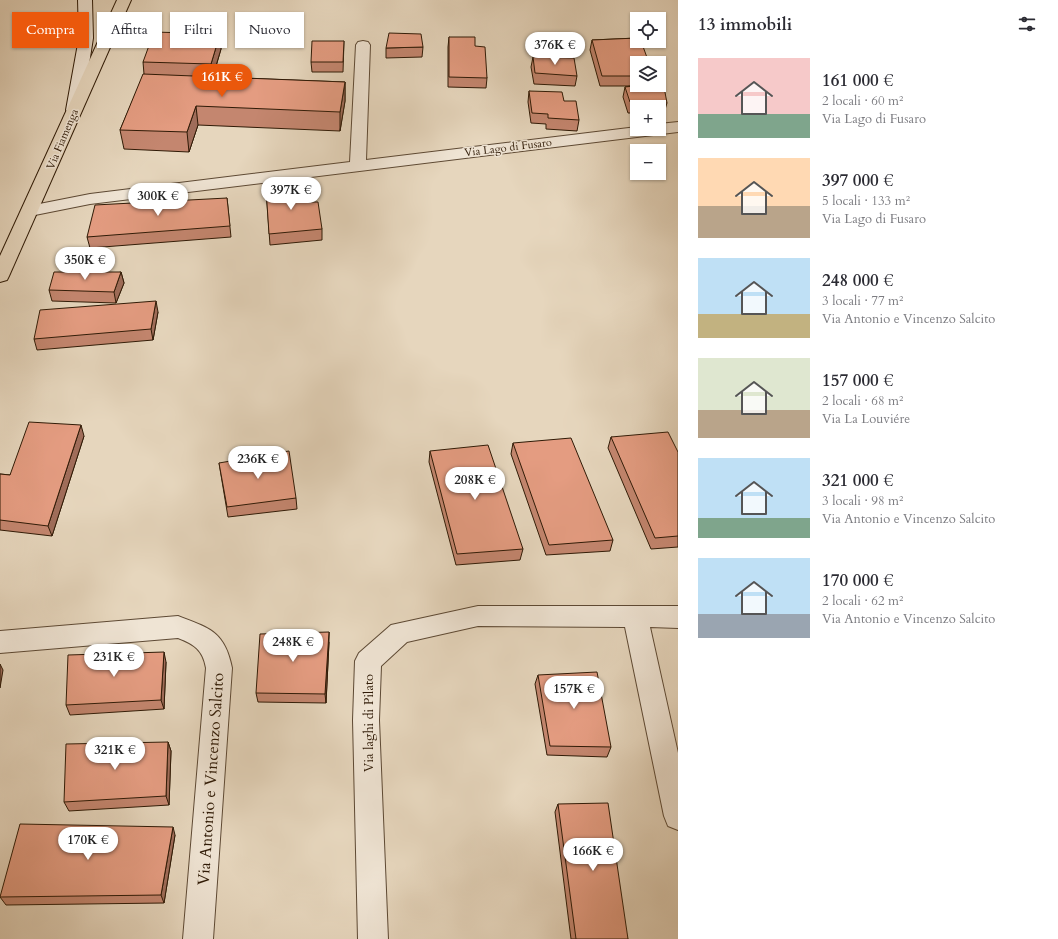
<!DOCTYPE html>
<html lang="it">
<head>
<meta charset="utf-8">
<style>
  :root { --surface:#fff; --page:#f2f2f3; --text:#2b2b33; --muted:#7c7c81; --accent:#ea580c }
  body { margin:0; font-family:Cardo,serif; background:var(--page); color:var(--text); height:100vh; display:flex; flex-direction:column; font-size:15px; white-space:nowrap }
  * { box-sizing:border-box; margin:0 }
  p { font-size:13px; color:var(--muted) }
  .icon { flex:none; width:22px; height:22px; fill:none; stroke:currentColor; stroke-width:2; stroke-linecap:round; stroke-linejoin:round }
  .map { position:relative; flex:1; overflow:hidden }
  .panel { display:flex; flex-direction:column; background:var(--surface); width:380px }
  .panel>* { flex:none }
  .hud { position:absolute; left:12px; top:12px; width:380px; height:36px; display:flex; gap:8px }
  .controls { position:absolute; left:630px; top:12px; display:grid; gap:8px }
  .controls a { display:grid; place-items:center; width:36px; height:36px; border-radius:0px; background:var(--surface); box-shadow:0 1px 3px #0004; font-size:20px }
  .price { position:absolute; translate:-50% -34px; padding:0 9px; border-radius:14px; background:#fff; color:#222; font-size:13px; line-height:26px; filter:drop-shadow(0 1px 2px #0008) }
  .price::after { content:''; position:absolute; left:50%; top:24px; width:12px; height:9px; margin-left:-6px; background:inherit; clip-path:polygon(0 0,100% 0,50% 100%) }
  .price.active { background:var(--accent); color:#fff }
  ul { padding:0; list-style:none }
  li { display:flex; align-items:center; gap:12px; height:100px; padding:0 20px }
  li span { display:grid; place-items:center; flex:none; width:112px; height:80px; border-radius:0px; color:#555 }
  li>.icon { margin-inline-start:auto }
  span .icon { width:48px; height:48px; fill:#fffc; stroke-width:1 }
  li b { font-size:17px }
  h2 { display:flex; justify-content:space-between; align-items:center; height:48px; padding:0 20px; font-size:17px }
  .tag { padding:0 14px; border-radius:0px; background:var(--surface); box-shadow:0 1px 3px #0004; font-size:14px; line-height:36px }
  .tag.active { background:var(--accent); color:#fff }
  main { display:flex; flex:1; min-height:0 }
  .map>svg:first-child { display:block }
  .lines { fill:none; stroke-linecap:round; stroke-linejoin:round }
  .minor-casing { stroke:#5d4934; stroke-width:2 }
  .secondary-casing { stroke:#2f1a06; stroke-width:2 }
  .primary-casing { stroke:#2f1a06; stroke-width:2 }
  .minor { fill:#efe4d4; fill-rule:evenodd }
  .secondary { fill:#efe4d4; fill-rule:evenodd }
  .primary { fill:#e6d6bd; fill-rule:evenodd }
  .wall { fill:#c4866f; stroke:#2f1a06 }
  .shaded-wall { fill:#a06d5a; stroke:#2f1a06 }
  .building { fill:#e49c81; stroke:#2f1a06 }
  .labels { text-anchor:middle; stroke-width:3; stroke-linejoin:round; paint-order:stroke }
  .far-street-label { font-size:11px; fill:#2f1a06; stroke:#efe4d4 }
  .street-label { font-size:13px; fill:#2f1a06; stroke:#efe4d4 }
  .near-street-label { font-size:16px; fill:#2f1a06; stroke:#efe4d4 }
</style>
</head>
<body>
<main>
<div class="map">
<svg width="678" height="939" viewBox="0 0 678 939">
  <rect width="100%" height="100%" fill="#e6d6bd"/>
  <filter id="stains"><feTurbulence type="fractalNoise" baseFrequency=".005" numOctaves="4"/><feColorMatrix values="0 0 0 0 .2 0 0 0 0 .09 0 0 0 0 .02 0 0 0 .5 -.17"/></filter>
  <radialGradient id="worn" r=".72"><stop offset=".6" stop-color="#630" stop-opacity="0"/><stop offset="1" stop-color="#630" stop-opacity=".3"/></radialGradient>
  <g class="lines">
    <!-- minor casing -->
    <g class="minor-casing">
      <path id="minor" d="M363,41L368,42L370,45L366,160L637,127V129H659V124L678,122V132L90,204L30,216L24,215L21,211L24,207L90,194L350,162L356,45L358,42Z
        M478,606H678V628L650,627L678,753V830L668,826L664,816L625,627L478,626L407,642L381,666L379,720L388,939H358L353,720L355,661L359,653L391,625Z
        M178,616C210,628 225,632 232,668L213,939H183L206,668C203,650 194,644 178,638L0,653V631Z"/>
    </g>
    <!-- secondary casing -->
    <g class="secondary-casing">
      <path id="secondary" d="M78,0H92L93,38L82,110L79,113L74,115L69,113L66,110L79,38Z"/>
    </g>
    <!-- primary casing -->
    <g class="primary-casing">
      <path id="primary" d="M117,0H131L9,276L7,280L0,282V256Z"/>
    </g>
    <!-- minor -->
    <use href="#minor" class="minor"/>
    <!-- secondary -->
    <use href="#secondary" class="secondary"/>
    <!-- primary -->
    <use href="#primary" class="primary"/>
  </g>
  <!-- wall -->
  <path class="wall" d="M220,34L221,49L213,77L345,82V101L340,131L198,125L189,152L124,149L120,130L144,74L143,62Z
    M449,37L475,46L487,78L486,88L448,87V47Z
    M637,38V85H652V87L667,103L664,113H659V107H637V113H628L623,97L625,87L630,86H600L590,50L592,40Z
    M344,41L343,72H312L311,62Z
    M423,47L422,57L386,58V48Z
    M533,57L577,76L575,86L534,84L531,67Z
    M529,91L564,101L579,120L577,131L546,129V124L531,123L528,102Z
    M266,189L307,202L322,229V240L270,245Z
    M227,198L231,237L90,248L87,237Z
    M121,272L124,283L116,303L52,301L49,290Z
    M158,312L153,340L37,350L34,339Z
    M84,436L52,536L0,530V474L10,475Z
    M611,437L678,452V547L651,549L608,448Z
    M513,443L613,540L610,551L546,555L511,454Z
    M430,451L523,549L520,560L456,565L429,462Z
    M219,463L296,498L297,509L228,517Z
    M329,642L326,703L258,702L256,693Z
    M166,662L164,709L70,715L66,705Z
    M538,675L611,747L607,757L547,755L535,684Z
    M168,742L171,751L169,805L69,811L64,802Z
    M558,804L628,939H571L555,812Z
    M175,835L164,903L6,905L0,897Z"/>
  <!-- shaded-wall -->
  <path class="shaded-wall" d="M220,34L221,49L212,79L211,64Z
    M345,82V101L340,131V112Z
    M196,106L198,125L189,152L187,132Z
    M121,272L124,283L116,303L114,292Z
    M156,301L158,312L153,340L151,329Z
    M81,425L84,436L52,536L48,526Z
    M329,632V642L326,703L325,694Z
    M164,652L166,662L164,709L161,700Z
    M0,664L3,670L0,688Z
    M168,742L171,751L169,805L166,796Z
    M173,827L175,835L164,903L161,895Z"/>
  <!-- building -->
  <path class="building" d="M154,32L220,34L211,64L143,62Z
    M389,33L421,34L423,47L386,48Z
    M449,37H475V46L485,47L487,78L449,77Z
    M637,38V41H641L649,63H637V85H651L652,87H664L667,103L630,102L625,87L634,86L632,76H602L592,40Z
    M312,41H344L343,62H311Z
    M533,57L574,58L577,76L535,73Z
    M143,74L345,82L340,112L196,106L187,132L120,130Z
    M529,91L562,92L564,101H576L579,120L548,118V114L532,113Z
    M303,187L307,202H318L322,229L269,234L266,189Z
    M227,198L230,226L87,237L95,205Z
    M54,272H121L114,292L49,290Z
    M156,301L151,329L34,339L40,310Z
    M29,422L81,425L48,526L0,520V474L10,475Z
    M668,432L678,452V536L655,538L611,437Z
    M571,438L613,540L549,545L513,443Z
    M488,445L523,549L457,554L430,451Z
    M289,451L296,498L227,507L219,463Z
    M329,632L325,694L256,693L260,634Z
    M164,652L161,700L66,705L68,655Z
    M597,672L611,747L550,746L538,675Z
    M168,742L166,796L64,802L66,744Z
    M608,803L628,939H576L558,804Z
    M20,824L173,827L161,895L0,897Z"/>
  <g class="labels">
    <!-- far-street labels -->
    <g class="far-street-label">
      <text transform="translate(62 139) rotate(-67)" y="4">Via Fiamenga</text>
      <text transform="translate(508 147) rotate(-7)" y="4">Via Lago di Fusaro</text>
    </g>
    <!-- street labels -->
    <g class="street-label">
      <text transform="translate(368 723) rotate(-90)" y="5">Via laghi di Pilato</text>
    </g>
    <!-- near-street labels -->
    <g class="near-street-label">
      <text transform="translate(210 779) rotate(-86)" y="6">Via Antonio e Vincenzo Salcito</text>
    </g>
  </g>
  <rect width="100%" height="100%" filter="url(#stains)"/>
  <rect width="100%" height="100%" fill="url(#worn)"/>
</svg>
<div class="controls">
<a><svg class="icon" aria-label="locate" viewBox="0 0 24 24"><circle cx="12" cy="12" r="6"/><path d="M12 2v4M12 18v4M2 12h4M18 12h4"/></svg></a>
<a><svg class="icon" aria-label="layers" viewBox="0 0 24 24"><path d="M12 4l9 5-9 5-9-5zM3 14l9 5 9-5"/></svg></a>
<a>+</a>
<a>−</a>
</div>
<b class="price" style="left:555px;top:66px">376K €</b>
<b class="price active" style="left:222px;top:98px">161K €</b>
<b class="price" style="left:291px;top:211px">397K €</b>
<b class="price" style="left:158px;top:217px">300K €</b>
<b class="price" style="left:85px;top:281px">350K €</b>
<b class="price" style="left:258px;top:480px">236K €</b>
<b class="price" style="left:475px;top:501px">208K €</b>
<b class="price" style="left:293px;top:663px">248K €</b>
<b class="price" style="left:114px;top:678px">231K €</b>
<b class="price" style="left:574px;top:710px">157K €</b>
<b class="price" style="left:115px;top:771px">321K €</b>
<b class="price" style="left:88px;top:861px">170K €</b>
<b class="price" style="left:593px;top:872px">166K €</b>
<div class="hud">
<a class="tag active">Compra</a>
<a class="tag">Affitta</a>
<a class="tag">Filtri</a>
<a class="tag">Nuovo</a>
</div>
</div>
<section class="panel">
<h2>13 immobili<svg class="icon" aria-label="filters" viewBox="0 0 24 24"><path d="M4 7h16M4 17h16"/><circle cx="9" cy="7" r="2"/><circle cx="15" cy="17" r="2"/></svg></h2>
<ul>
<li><span style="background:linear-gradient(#f6c9c9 70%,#7fa58c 0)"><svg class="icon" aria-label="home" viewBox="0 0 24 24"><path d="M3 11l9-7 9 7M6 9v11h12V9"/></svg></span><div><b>161 000 €</b><p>2 locali · 60 m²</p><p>Via Lago di Fusaro</p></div></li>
<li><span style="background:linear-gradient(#ffd9b3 60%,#b9a48a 0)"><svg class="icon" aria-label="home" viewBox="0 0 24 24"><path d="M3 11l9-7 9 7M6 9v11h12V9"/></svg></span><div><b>397 000 €</b><p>5 locali · 133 m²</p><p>Via Lago di Fusaro</p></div></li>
<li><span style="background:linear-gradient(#bfe0f5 70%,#c2b280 0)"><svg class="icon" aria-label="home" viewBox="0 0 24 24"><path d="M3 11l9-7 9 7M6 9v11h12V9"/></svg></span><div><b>248 000 €</b><p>3 locali · 77 m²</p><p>Via Antonio e Vincenzo Salcito</p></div></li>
<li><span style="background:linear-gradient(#dfe7d0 65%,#b9a48a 0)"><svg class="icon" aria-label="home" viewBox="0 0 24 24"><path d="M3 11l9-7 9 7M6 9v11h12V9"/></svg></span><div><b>157 000 €</b><p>2 locali · 68 m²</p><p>Via La Louviére</p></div></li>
<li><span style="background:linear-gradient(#bfe0f5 75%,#7fa58c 0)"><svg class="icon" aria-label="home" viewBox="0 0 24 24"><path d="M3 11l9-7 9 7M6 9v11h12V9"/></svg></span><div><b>321 000 €</b><p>3 locali · 98 m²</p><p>Via Antonio e Vincenzo Salcito</p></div></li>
<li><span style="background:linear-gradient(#bfe0f5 70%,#9aa5b1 0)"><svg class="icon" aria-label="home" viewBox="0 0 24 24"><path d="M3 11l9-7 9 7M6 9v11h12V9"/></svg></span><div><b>170 000 €</b><p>2 locali · 62 m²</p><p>Via Antonio e Vincenzo Salcito</p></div></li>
</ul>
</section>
</main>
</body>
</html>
